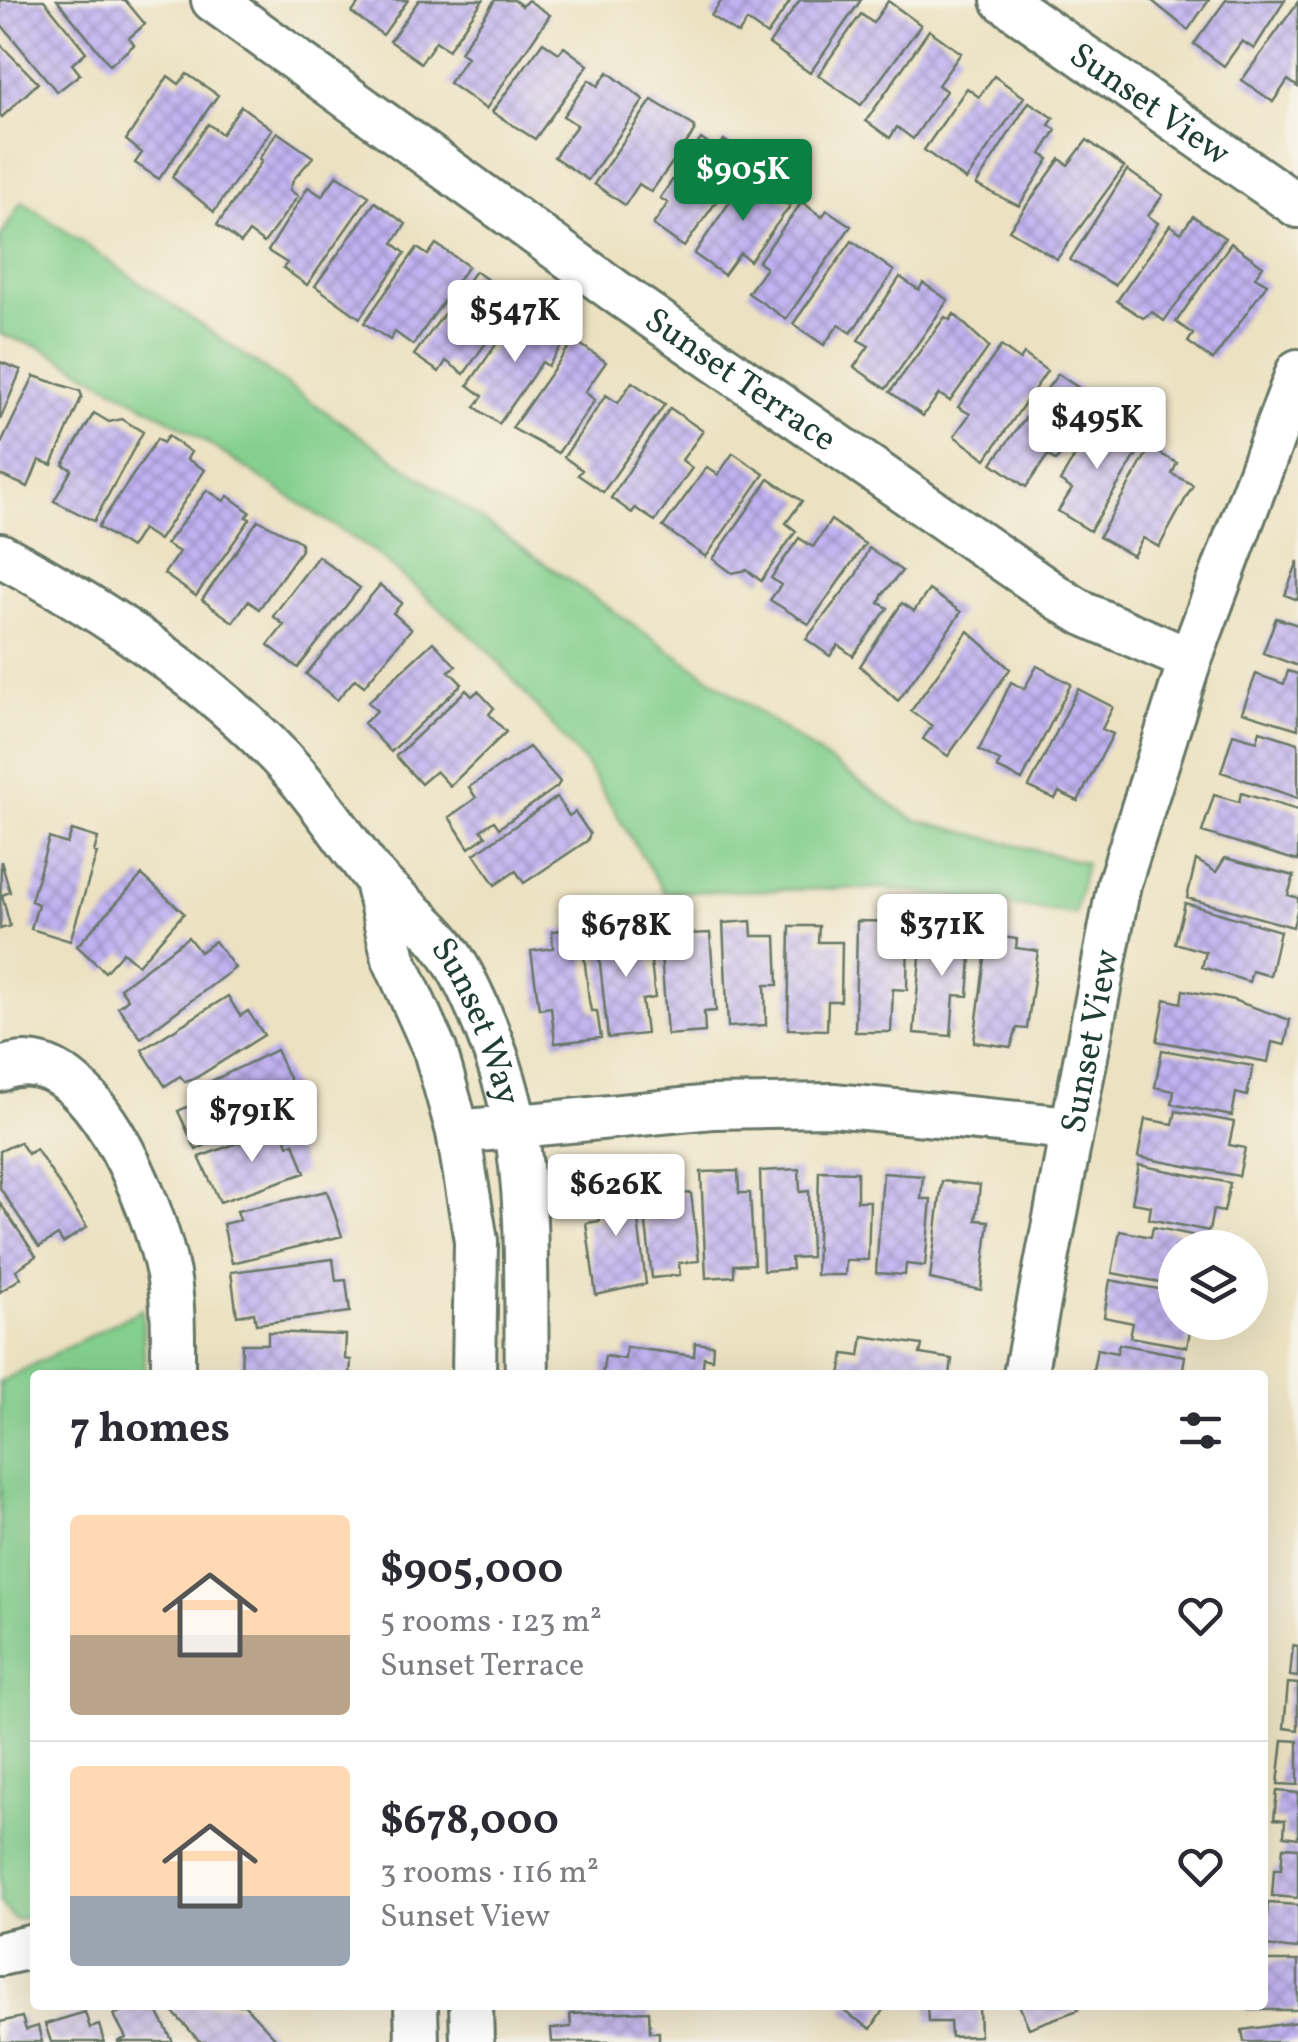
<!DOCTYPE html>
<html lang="en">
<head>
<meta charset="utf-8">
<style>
  :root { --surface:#fff; --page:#f7f7f7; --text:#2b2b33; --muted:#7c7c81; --line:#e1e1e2; --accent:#0b8043 }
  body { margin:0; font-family:Vollkorn,serif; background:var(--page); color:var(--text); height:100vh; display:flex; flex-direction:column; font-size:38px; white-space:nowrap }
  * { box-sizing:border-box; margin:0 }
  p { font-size:32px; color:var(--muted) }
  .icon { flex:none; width:55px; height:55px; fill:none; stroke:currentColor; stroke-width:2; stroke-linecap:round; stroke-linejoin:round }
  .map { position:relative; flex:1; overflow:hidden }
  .details { position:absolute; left:30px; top:1370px; width:1238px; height:640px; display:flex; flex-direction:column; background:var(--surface); border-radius:10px; box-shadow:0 10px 40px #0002 }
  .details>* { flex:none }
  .tools { position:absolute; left:1158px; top:1230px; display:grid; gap:20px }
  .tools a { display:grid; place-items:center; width:110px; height:110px; border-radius:50%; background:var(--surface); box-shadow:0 10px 40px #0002; font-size:50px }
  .price { position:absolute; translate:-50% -85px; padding:0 22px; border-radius:10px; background:#fff; color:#222; font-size:32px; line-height:65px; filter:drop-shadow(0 2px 5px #0008) }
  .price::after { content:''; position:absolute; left:50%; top:60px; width:30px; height:22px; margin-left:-15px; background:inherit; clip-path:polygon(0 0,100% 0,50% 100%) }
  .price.current { background:var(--accent); color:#fff }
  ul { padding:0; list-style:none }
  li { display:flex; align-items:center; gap:30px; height:250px; padding:0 40px }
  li+li { border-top:2px solid var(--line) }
  li span { display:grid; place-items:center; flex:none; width:280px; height:200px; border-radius:10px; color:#555 }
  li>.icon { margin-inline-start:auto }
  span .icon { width:120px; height:120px; fill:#fffc; stroke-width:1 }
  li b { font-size:42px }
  h2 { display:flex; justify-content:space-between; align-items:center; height:120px; padding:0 40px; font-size:42px }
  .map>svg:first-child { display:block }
  .green { fill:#83cf8d; stroke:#518660; stroke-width:2.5 }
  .building { fill:url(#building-cross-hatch) }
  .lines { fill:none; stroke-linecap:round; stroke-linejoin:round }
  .minor-casing { stroke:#677766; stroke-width:48 }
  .minor { stroke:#fff; stroke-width:42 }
  .labels { text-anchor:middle; stroke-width:9; stroke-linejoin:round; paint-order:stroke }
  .street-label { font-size:35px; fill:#1f3d34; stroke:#f7f3e8 }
</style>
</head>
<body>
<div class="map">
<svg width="1298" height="2042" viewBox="0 0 1298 2042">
  <defs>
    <pattern id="building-cross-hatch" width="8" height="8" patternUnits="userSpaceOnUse" patternTransform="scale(2.5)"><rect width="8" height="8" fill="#c1b2f1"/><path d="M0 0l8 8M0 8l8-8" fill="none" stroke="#9c92c4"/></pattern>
  </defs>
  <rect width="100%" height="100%" fill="#f7f3e8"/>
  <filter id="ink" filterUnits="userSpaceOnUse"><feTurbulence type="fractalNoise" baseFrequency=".01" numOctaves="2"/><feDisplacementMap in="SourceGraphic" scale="20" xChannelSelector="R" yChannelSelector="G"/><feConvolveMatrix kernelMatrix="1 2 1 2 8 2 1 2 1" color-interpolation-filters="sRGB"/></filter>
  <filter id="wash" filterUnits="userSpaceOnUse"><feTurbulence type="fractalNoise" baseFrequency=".0048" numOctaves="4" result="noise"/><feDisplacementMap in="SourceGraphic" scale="40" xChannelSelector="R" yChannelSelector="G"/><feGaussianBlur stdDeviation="2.25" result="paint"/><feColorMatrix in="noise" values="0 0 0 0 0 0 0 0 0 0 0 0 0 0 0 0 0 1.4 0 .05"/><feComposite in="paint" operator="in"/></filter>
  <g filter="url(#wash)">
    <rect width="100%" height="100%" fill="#ece2c2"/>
    <!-- green -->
    <path class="green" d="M22,201L913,819L1086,863L1075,914L886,888L664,892L587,766L488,650L375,552L181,426L42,348L0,334V238Z
      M142,1309L145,1375H35V1916L14,1919L0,1903V1382Z"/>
    <g id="blocks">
      <!-- building -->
      <path class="building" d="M0,0H44L86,52L72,64L80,74L57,92L0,23Z
        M57,0H125L145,24L129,38L134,45L110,65Z
        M361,0H408L383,35L352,13Z
        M419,0H483L448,50L436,41L421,63L390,41Z
        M495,0H514L522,6L528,0L550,15L486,109L449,83L467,57L460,52Z
        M722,0H791L767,35L747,21L738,34L711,16Z
        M800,0H861L810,73L769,44Z
        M1151,0H1209L1188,30Z
        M1226,0H1285L1254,49L1242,41L1224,66L1194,44Z
        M888,1L921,25L861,105L818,75L861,14L873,23Z
        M1298,2V87L1288,80L1273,102L1242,80Z
        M929,30L961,53L938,85L946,91L913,139L897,127L890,138L866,121Z
        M543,42L559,53L564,47L588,65L535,139L492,112Z
        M0,44L38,83L2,117L0,115Z
        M608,72L644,100L588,180L554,157L577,125L563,116L589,80L598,86Z
        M187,74L218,95L159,179L135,163L142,153L126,140L168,76L179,84Z
        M994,76L1024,97L966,180L924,150L967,88L979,97Z
        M652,100L694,126L695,131L651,192L639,184L625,205L594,184Z
        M1029,102L1054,118L1049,125L1056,130L1041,154L1049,159L1019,206L976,185Z
        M241,106L272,129L214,212L172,177L208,124L222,134Z
        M277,132L313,157L293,180L290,190L298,196L264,243L249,232L241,243L217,225L262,161L259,159Z
        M701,139L717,150L724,140L748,157L684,247L653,225L668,203L660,198Z
        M1087,140L1124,167L1057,259L1009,230L1060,159L1068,165Z
        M1127,170L1163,195L1148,216L1158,223L1115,285L1070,260Z
        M751,171L778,191L775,195L790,206L750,261L740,253L724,275L694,254Z
        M337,175L369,196L307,285L283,268L287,263L268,251L308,187L322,196Z
        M375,202L406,224L393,243L405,253L360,318L315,286Z
        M802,202L822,217L827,210L851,226L786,319L748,293L766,268L758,262Z
        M1193,216L1225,238L1164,321L1152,312L1143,318L1117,301L1170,225L1181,233Z
        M852,241L894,271L851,333L839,324L824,345L793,324Z
        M1231,243L1263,266L1255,277L1267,284L1213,360L1188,342L1193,334L1176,322Z
        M436,244L468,266L413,345L395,332L390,340L364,323L417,248L428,255Z
        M475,271L507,293L500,303L509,310L464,374L446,361L439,372L414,355Z
        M900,277L919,290L923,283L948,300L886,389L854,367L869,346L858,340Z
        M531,311L568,336L548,366L542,362L499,424L475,407L483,396L468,385L508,327L516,333Z
        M954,314L989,347L950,401L939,394L923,416L890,392L945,317L950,320Z
        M574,340L606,362L585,392L595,400L558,453L512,428Z
        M1001,346L1020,360L1024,354L1047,371L986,459L954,436L970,414L958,407Z
        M0,362L21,370L0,420Z
        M1058,374L1082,390L1074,402L1090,413L1056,461L1048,455L1026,487L992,463Z
        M34,376L80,391L82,396L52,465L39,460L28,487L0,475V446Z
        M632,382L665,404L603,492L578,475L582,470L564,457L606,395L618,403Z
        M670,408L703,431L682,460L692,468L655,521L635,508L632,513L611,498Z
        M94,413L109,422L122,419L143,432L94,521L54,501L72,469L63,465Z
        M1099,416L1143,444L1090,531L1058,511L1072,489L1060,481Z
        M168,436L191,452L187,459L205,470L159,540L142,529L130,548L98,527L157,439L163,443Z
        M1150,448L1177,463L1172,474L1193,485L1159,547L1143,538L1133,556L1099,537Z
        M733,453L764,474L706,557L663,527L707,467L718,475Z
        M769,479L802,501L786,523L796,531L761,581L747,570L732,573L713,559Z
        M207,490L224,501L228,496L250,512L246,517L250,519L196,596L164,574L179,552L166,544Z
        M258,520L301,542V550L259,609L248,601L233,622L202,600Z
        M831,520L865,544L809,624L770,600L781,585L771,578L799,538L813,547Z
        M869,548L902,571L883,594L879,603L888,608L853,656L838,645L830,656L806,639L856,575Z
        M318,556L360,588L298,668L268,645L284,625L273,616Z
        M1298,561V600L1285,595Z
        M380,585L402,603L393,613L411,629L364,686L355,679L337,700L306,674Z
        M929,590L961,612L898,701L860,666L902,603L914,611Z
        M1276,618L1298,625V666L1263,653Z
        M968,631L1010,669L948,756L923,739L932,726L911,711Z
        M433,642L456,666L449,671L462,684L391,752L364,723L377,711L368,702Z
        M1037,666L1071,684L1022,780L997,768L1000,761L979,750L1011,682L1024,689Z
        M1288,671L1298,674V729L1242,712L1256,674L1284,684Z
        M1078,689L1113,707L1102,729L1113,734L1078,801L1059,792L1055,799L1029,787Z
        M466,690L472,696L478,691L494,708L489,714L506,732L450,786L436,771L421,784L396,756Z
        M1260,731L1298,743V798L1221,772L1233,734L1257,741Z
        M529,747L560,782L557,787L499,828L494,821L481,830L486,836L469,848L449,817L476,798L469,787Z
        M1241,793L1298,810V861L1202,832L1214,795L1239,802Z
        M557,797L569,816L575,812L590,834L587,841L524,883L516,871L495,885L474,854Z
        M72,830L98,838L94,852L97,853L70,941L31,929L38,904L31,901L49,838L67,844Z
        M1225,858L1294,876L1288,895L1298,898V907L1293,927L1187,898L1196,860L1216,872Z
        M1,861L10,892L2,895L10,926L0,929Z
        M142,875L184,913L138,965L123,952L105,972L77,946Z
        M1185,903L1280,931L1270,976L1252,971L1249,982L1202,967L1206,952L1175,943Z
        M751,921L752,936H776L778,985H765L766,1025L728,1027L723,923Z
        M857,921L908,922L907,990L893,989L891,1032H855Z
        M647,925L655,998L642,1000L646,1034L608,1038L597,936Z
        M687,925L688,934L710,933L716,1011L704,1012L705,1032L667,1035L659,927Z
        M790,926H819L818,942H842L841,1001H828L827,1030L788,1029Z
        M581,928L589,1000L591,1011H597L601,1038L555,1043L551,1007L539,1009L531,951L553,948L552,931Z
        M944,929L973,931L968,996L954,995L951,1036L914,1033L922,932L944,934Z
        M988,935L1017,939L1016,948L1038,951L1027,1029L1017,1028L1011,1047L974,1042Z
        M188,937L200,952L215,941L235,968L141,1038L118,1007L128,999L120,988Z
        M1183,990L1230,999L1290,1020L1285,1045L1272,1042L1268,1062L1157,1041L1165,999L1181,1003Z
        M228,996L240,1016L248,1011L264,1035L194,1079L185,1082L180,1076L165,1086L142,1050Z
        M276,1050L298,1098L196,1150L178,1111L210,1096L205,1084Z
        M1162,1050L1253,1066L1247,1096L1236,1093L1232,1116L1172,1104L1174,1091L1155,1087Z
        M1176,1111L1234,1122L1229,1145L1245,1148L1239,1176L1138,1157L1145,1119L1173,1124Z
        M282,1127L288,1145L294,1143L305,1173L220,1202L199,1157Z
        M20,1142L28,1154L36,1149L87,1227L63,1243L58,1235L39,1247L0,1188V1151Z
        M1139,1165L1230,1183L1224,1212L1213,1210L1209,1231L1149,1219L1151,1206L1132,1203Z
        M799,1169L800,1192L809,1191L811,1257L791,1258L792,1269L763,1271L760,1171Z
        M738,1171L739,1193H750L754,1264L734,1265V1276L706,1278L701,1172Z
        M819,1171L857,1172V1201H870L868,1260H846L845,1275H816Z
        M883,1173L923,1176L921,1199H931L925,1266L906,1264L905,1275L876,1273Z
        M679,1174L681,1194L691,1193L699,1261L679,1263L680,1275L652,1278L641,1179Z
        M633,1180L646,1284L596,1295L586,1223L600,1221L595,1184Z
        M942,1181L980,1185L976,1220L989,1221L981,1290L930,1279Z
        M327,1191L342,1236L232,1263L223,1224L240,1220L237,1211Z
        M0,1203L36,1256L16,1270L21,1278L0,1292Z
        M1153,1227L1211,1239L1209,1248H1175V1285L1112,1273L1120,1231L1151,1237Z
        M333,1259L336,1281L346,1280L350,1312L256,1324L254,1313L237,1316L231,1272Z
        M1110,1280L1175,1292V1322H1208L1207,1328L1191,1325L1187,1347L1130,1337L1133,1323L1104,1317Z
        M268,1332L346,1335L345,1359L351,1360L350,1375H241L242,1344H268Z
        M863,1336L922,1345L920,1354L952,1359L950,1375H840L844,1354L860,1356Z
        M695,1343L713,1345L712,1359L704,1357L702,1375H602L605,1356L625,1359L626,1347L694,1356Z
        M1119,1344L1185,1356L1182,1375H1092L1097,1349L1117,1353Z
        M1293,1645L1298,1646V1677L1290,1676Z
        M1288,1683L1298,1684V1730L1284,1728Z
        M1283,1740L1298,1741V1785L1278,1784Z
        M1277,1791L1298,1793V1838L1284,1836L1285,1820L1274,1819Z
        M1283,1847L1298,1848V1898L1272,1896L1274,1869H1281Z
        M1268,1903L1298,1905V1949L1264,1946Z
        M1262,1961H1298V2010H1249V2005H1262Z
        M134,2005H154L173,2042H117L126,2038L114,2015Z
        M166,2005H244L279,2042H201Z
        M844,2005H886L871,2029L845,2012Z
        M927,2005H979L980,2036L951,2037L950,2022H928Z
        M1019,2005H1076L1078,2010L1029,2028Z
        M649,2011L650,2032H659V2042H552L551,2029L571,2027L570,2014Z
        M85,2012L90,2028L99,2025L104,2042H51L45,2024Z
        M22,2017L26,2030L38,2026L42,2042H0V2022Z
        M1298,2022V2042H1244L1242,2030Z"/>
    </g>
  </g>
  <g filter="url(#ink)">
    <use href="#blocks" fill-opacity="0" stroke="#677766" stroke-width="2.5"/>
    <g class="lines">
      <!-- minor casing -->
      <g class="minor-casing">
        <g id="minor">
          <path id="s1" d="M213,0L622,296L1057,597L1084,614L1190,660"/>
          <path id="s2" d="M1003,0L1298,206"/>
          <path id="s3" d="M0,555C104,610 220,687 297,776C324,807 346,841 371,873C392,898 421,917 441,942C474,985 505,1072 515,1125C530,1206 525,1292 527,1375"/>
          <path d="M375,877L394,959L435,1050L458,1132L476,1241L474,1375"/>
          <path d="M0,1070C88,1030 155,1209 168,1274C174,1306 173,1342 173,1375"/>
          <path d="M458,1132L712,1107L833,1105L1070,1128"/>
          <path id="s4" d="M1025,1375L1119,884L1190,660L1298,371"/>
          <path d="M0,1954L35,1946"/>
          <path d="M416,2005L417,2042"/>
          <path d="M471,2005L472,2042"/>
        </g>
      </g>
      <!-- minor -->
      <use href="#minor" class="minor"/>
    </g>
  </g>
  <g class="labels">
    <!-- street labels -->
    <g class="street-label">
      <text dy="12" stroke="none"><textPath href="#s2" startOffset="180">Sunset View</textPath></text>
      <text dy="12" stroke="none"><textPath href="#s1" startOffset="650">Sunset Terrace</textPath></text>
      <text dy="12" stroke="none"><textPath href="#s3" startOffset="680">Sunset Way</textPath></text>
      <text dy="12" stroke="none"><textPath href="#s4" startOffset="340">Sunset View</textPath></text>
    </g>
  </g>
</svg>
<div class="tools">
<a><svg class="icon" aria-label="layers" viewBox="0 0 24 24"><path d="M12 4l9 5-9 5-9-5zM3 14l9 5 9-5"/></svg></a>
</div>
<b class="price current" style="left:743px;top:224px">$905K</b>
<b class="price" style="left:515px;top:365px">$547K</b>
<b class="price" style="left:1097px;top:472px">$495K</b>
<b class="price" style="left:942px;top:979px">$371K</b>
<b class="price" style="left:626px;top:980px">$678K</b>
<b class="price" style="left:252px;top:1165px">$791K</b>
<b class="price" style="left:616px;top:1239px">$626K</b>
<section class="details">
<h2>7 homes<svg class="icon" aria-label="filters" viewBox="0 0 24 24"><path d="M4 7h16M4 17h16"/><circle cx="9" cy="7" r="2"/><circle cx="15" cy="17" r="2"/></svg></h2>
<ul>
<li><span style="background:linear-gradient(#ffd9b3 60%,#b9a48a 0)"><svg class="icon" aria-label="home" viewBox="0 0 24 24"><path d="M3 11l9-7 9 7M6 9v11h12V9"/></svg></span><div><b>$905,000</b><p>5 rooms · 123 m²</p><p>Sunset Terrace</p></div><svg class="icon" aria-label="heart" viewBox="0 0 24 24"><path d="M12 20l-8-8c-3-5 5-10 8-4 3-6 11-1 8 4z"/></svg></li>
<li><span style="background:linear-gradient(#ffd9b3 65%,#9aa5b1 0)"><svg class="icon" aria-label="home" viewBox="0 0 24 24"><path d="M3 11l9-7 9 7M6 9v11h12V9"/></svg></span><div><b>$678,000</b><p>3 rooms · 116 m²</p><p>Sunset View</p></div><svg class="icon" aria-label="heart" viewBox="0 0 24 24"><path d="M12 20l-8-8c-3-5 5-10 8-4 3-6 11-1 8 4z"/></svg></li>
</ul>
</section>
</div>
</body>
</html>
